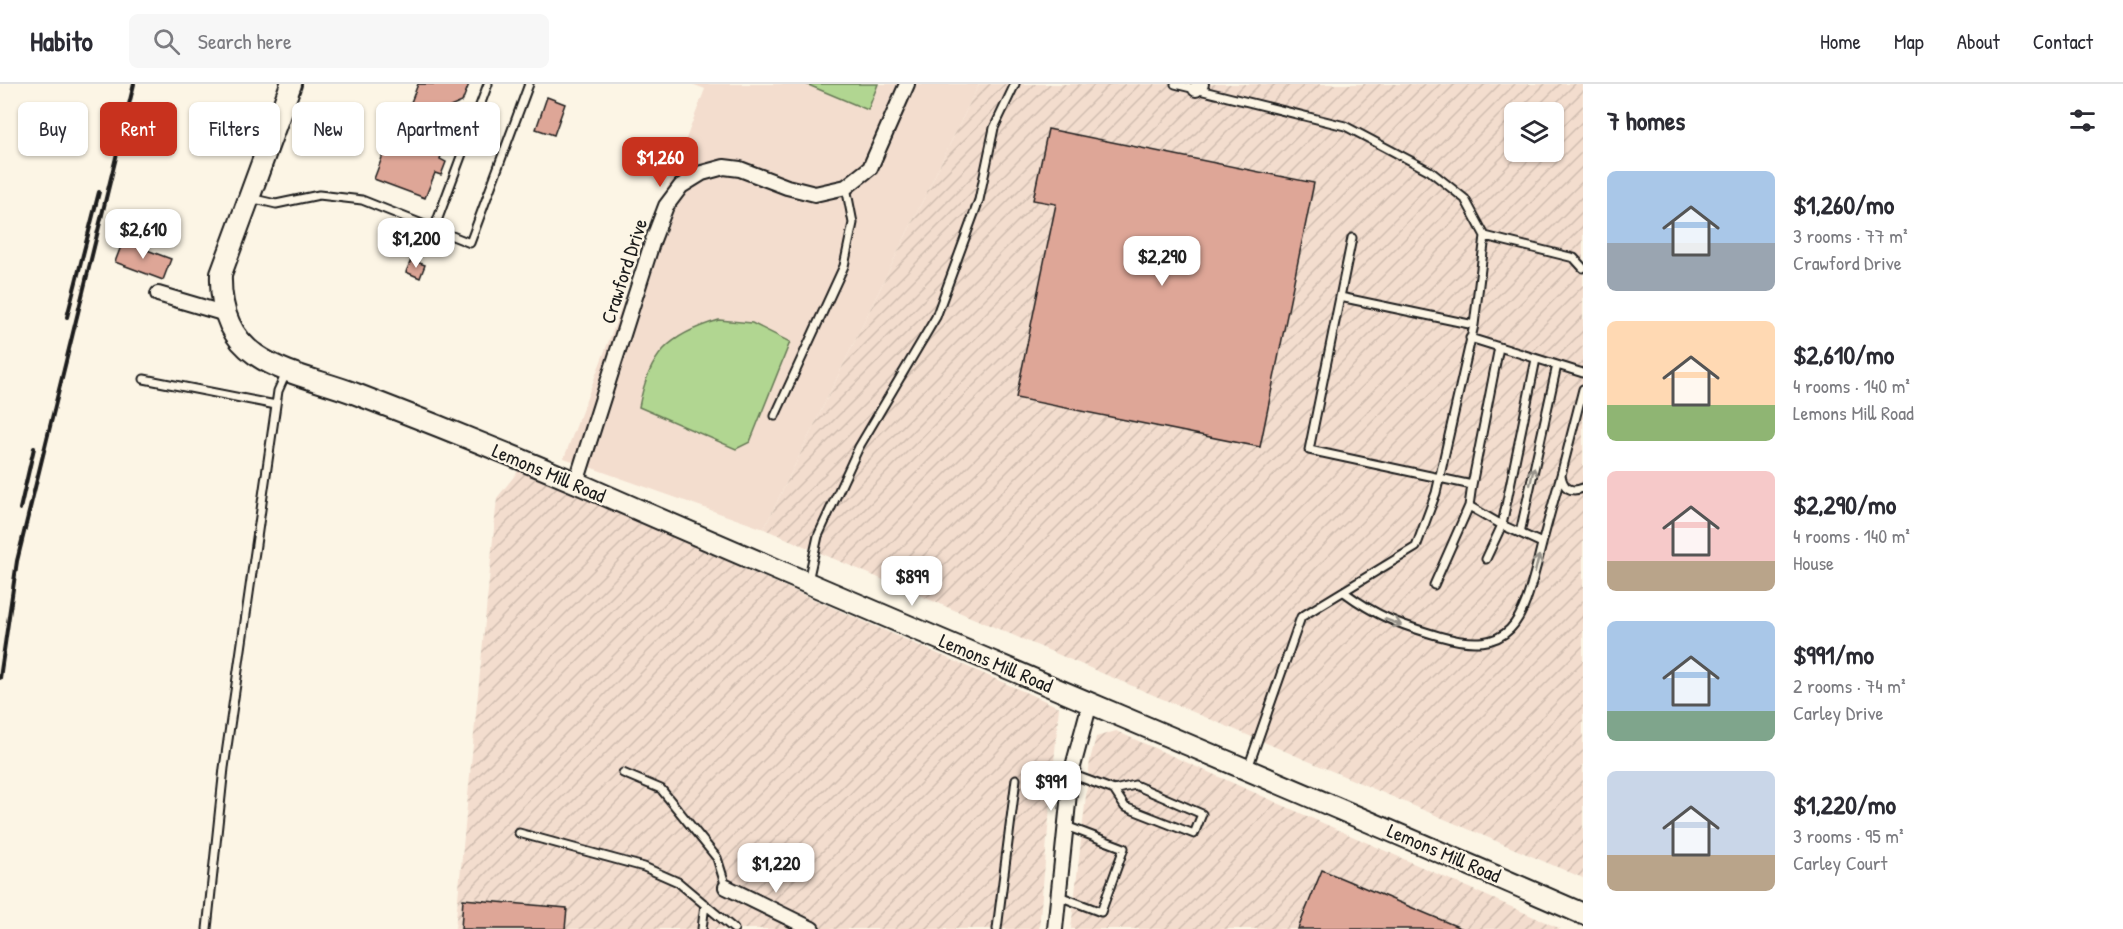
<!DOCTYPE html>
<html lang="en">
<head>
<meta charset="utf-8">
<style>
  :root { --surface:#fff; --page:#f7f7f7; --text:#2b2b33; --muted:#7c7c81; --line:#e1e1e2; --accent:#c8321e }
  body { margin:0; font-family:"Patrick Hand",sans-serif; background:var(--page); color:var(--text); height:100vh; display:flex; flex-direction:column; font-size:22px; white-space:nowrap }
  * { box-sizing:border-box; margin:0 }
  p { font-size:20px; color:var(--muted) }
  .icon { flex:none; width:33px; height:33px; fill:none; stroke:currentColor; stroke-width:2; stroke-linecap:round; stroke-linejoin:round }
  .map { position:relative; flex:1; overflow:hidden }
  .details { display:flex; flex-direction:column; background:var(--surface); width:540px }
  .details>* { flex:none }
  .top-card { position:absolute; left:18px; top:18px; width:570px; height:54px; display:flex; gap:12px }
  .controls { position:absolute; left:1504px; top:18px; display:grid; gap:12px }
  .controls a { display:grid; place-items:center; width:60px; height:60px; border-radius:9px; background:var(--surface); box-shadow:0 2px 4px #0004; font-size:30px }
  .price { position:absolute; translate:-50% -51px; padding:0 14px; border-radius:12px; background:#fff; color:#222; font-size:20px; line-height:39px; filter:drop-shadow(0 2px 3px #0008) }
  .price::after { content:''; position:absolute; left:50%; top:36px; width:18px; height:14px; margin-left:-9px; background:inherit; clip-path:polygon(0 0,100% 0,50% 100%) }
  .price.active { background:var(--accent); color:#fff }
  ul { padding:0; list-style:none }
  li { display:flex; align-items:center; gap:18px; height:150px; padding:0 24px }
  li span { display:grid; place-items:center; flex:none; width:168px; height:120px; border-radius:9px; color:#555 }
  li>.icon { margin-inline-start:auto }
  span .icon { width:72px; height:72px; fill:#fffc; stroke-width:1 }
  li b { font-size:26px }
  h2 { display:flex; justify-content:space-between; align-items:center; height:72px; padding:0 24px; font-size:26px }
  .chip { padding:0 21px; border-radius:9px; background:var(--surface); box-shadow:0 2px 4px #0004; font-size:21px; line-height:54px }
  .chip.active { background:var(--accent); color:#fff }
  header { display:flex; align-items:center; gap:36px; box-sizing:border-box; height:84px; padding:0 30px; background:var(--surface); border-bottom:2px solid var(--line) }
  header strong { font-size:28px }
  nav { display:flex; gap:33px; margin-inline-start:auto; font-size:21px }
  .search { width:420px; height:54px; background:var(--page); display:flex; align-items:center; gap:15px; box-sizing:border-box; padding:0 21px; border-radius:9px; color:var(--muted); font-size:22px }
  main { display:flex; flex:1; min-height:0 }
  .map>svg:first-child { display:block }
  .built { fill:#f3ddce }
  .industrial { fill:url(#industrial-furrows); fill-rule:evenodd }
  .grass { fill:#b1d691; stroke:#667956; stroke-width:1.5 }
  .building { fill:#dea697; stroke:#1c1c1c; stroke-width:1.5 }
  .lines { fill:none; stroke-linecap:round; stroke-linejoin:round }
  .lane-casing { stroke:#1c1c1c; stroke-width:11 }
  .street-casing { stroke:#1c1c1c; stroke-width:18 }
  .secondary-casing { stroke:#1c1c1c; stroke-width:24 }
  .lane { stroke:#fcf5e5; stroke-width:7 }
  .street { stroke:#fcf5e5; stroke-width:14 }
  .secondary { stroke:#fcf5e5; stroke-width:20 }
  .rail { stroke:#1c1c1c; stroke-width:4 }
  .oneway { stroke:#97938b }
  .labels { text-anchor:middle; stroke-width:5; stroke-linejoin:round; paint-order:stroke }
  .street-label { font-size:20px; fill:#1c1c1c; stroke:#fcf5e5 }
</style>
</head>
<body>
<header>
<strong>Habito</strong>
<div class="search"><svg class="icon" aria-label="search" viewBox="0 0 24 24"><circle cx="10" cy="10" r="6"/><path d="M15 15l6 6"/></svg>Search here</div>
<nav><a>Home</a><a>Map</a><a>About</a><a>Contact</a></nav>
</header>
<main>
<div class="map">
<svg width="1583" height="845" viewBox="0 0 1583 845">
  <defs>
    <pattern id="industrial-furrows" width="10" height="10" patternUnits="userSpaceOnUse" patternTransform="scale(1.5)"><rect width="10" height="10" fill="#f3ddce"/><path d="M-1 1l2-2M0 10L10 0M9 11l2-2" fill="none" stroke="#d0bdb0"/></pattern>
  </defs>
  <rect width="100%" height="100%" fill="#fcf5e5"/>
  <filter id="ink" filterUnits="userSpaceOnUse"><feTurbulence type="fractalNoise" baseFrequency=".0167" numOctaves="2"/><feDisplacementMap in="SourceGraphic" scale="12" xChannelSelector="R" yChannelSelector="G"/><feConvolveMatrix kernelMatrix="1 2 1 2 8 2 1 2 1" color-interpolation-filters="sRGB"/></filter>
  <g filter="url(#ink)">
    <!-- built -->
    <path class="built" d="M692,0H979L764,445L564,374L705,5Z"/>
    <!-- industrial -->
    <path class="industrial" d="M979,0H1583V794L764,445ZM1515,28H1554V68H1515Z
      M519,386L1059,623L1039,845H455L497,414Z
      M1116,647L1561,845H1071L1090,676L1096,653Z"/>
    <!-- grass -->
    <path class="grass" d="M806,0H878L868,26Z
      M719,236L752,239L790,258L750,358L736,365L639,323C649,270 668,251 719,236Z"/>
    <!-- building -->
    <path class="building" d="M418,0H469L462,18L450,23L441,48L449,50L440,75L446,78L441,91L435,89L425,114L374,95L398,31L405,34Z
      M547,13L565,20L554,51L536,45Z
      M1048,45L1314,99L1260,363L1016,314L1056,120L1033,116Z
      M123,157L171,175L163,196L115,178Z
      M411,176L425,181L420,194L406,188Z
      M1322,786L1463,845H1298Z
      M463,815L567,824L565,845H461Z"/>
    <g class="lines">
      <!-- lane casing -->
      <g class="lane-casing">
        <path id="lane" d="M1175,0L1345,42L1430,87L1465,115L1485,152L1474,241L1436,409L1416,463L1301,533L1248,684
          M250,114L276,120L319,111L362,116L470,159L529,0
          M434,145L488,0
          M1485,152L1574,174L1583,184
          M1352,154L1309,366L1472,401L1499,263
          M1340,213L1474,241
          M1470,254L1583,289
          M144,295L276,321
          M1583,305L1561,391C1563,404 1570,409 1583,404
          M775,332L844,182L853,139L846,103
          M1469,422L1502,441L1542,459
          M1520,449L1557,281
          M1486,475L1502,441L1536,275
          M808,497L818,452L859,363L936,233L979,116L994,44L1015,0
          M1434,501L1469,422L1472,401
          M1344,508C1378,533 1398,540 1439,552C1512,573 1522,538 1538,476C1545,447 1553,419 1561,391
          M623,689L661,705L717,774L726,803
          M1071,690L1114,706L1135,701L1202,730L1194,750L1125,723L1114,706
          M519,749L644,783L678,798L734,845
          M1059,812L1101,828L1124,764L1066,742
          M207,845L224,684L276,321L278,307L287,287
          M702,845L705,820
          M997,845L1016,695"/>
      </g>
      <!-- street casing -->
      <g class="street-casing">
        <path id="street" d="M1196,5L1201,0
          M158,210L226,230
          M576,399L653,156L666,122L681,102L702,89L724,83L740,85L787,103L815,110L846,103L870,84L907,0
          M726,803L812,845
          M1055,845L1071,690L1090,619"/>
      </g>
      <!-- secondary casing -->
      <g class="secondary-casing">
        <path id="secondary" d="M291,0L221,190C220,222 228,252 256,271C285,291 323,297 356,310C432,339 509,370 584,402C916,548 1251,685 1583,830"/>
      </g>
      <!-- lane -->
      <use href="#lane" class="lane"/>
      <!-- street -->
      <use href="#street" class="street"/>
      <!-- secondary -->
      <use href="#secondary" class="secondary"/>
      <!-- rail -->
      <path class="rail" d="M67,233L99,108
        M20,425L34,364
        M0,594L17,477L134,0"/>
    </g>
    <!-- one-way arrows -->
    <defs><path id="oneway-shaft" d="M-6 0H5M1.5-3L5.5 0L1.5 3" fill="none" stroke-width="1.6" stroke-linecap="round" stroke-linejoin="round" transform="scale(1.5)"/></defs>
    <g class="oneway">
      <use href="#oneway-shaft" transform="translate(1532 392) rotate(-78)"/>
      <use href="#oneway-shaft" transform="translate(1537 480) rotate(-76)"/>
      <use href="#oneway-shaft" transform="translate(1393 538) rotate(20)"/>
    </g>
  </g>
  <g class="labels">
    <!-- street labels -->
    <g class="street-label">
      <text transform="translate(624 187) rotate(-72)" y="7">Crawford Drive</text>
      <text transform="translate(549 389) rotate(23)" y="7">Lemons Mill Road</text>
      <text transform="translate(996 579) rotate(23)" y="7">Lemons Mill Road</text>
      <text transform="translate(1444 769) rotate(23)" y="7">Lemons Mill Road</text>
    </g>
  </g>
</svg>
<div class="controls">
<a><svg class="icon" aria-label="layers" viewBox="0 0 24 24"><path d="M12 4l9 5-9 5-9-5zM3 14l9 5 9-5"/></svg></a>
</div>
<b class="price active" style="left:660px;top:104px">$1,260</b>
<b class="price" style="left:143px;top:176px">$2,610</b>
<b class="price" style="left:416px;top:185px">$1,200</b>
<b class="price" style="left:1162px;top:203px">$2,290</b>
<b class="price" style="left:912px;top:523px">$899</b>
<b class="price" style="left:1051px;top:728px">$991</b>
<b class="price" style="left:776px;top:810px">$1,220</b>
<div class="top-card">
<a class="chip">Buy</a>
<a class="chip active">Rent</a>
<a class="chip">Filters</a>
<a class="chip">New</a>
<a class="chip">Apartment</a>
</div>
</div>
<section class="details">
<h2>7 homes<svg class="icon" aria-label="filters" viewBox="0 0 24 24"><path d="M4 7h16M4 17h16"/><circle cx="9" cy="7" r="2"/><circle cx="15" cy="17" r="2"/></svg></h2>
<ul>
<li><span style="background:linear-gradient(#a9c7e8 60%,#9aa5b1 0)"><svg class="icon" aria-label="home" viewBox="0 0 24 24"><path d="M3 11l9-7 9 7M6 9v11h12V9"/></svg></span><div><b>$1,260/mo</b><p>3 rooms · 77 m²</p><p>Crawford Drive</p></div></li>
<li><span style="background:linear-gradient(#ffd9b3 70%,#8fb573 0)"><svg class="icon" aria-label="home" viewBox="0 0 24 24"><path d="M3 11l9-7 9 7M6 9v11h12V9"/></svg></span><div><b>$2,610/mo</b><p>4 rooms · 140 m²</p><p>Lemons Mill Road</p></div></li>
<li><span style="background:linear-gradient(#f6c9c9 75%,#b9a48a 0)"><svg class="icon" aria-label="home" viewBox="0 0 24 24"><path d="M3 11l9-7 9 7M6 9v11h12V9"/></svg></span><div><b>$2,290/mo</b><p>4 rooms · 140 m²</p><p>House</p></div></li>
<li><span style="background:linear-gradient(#a9c7e8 75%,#7fa58c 0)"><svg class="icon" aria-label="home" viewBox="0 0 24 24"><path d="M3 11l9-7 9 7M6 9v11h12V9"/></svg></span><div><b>$991/mo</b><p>2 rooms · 74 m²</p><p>Carley Drive</p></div></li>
<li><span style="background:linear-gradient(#c9d6e8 70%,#b9a48a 0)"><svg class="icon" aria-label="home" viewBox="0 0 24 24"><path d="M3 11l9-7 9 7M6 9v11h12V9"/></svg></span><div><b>$1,220/mo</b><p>3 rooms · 95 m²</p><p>Carley Court</p></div></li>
</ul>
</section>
</main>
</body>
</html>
